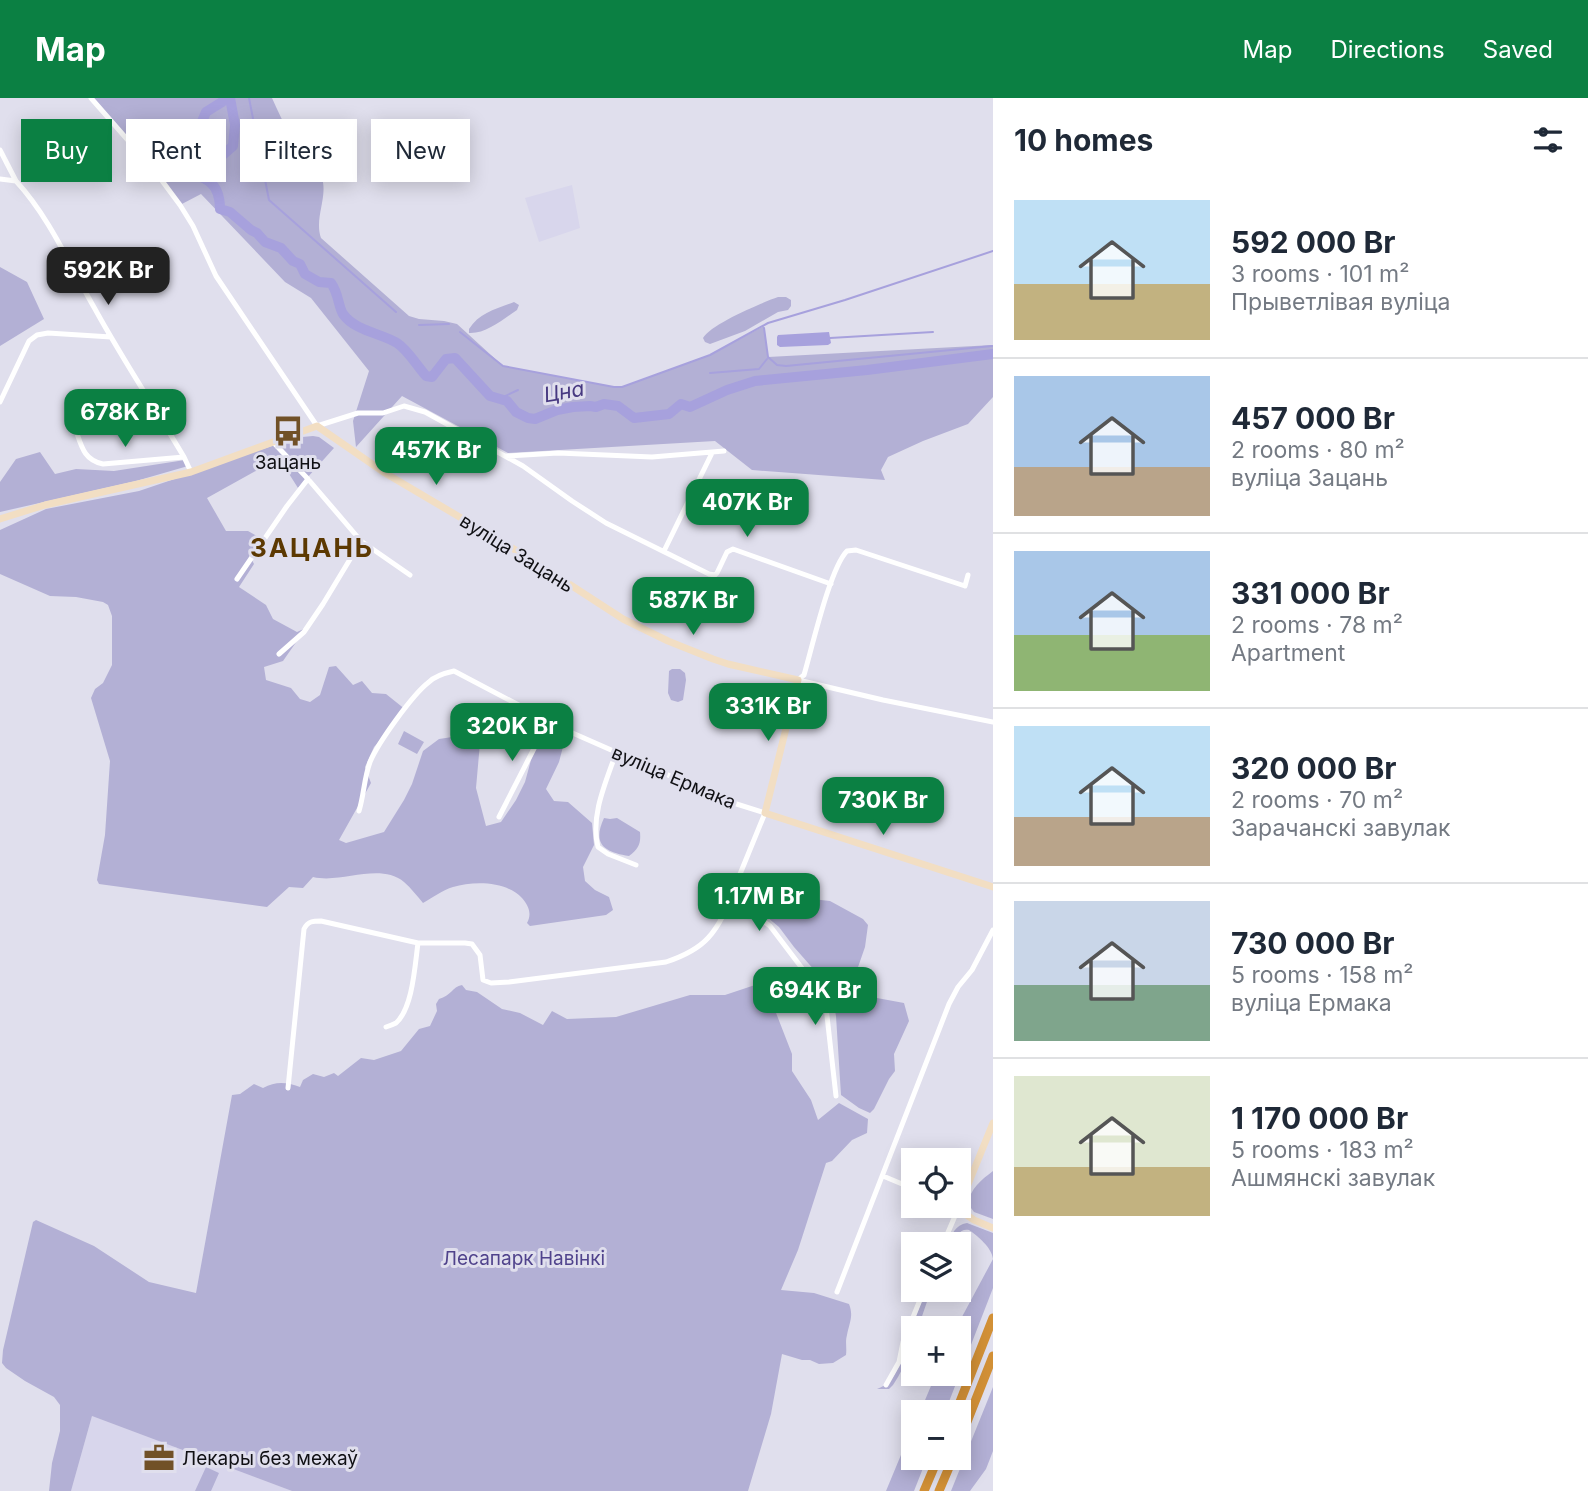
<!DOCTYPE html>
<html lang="en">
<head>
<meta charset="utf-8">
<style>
  :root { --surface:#fff; --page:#f6f6f7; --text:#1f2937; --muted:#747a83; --line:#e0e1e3; --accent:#0b8043 }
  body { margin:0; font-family:Inter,sans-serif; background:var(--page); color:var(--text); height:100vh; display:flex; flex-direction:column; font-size:26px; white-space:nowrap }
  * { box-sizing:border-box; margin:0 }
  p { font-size:23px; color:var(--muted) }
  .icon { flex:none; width:38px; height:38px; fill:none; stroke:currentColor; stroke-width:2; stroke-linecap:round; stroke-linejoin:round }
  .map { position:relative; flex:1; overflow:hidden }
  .panel { display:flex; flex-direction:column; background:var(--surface); width:595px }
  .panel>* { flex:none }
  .top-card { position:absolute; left:21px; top:21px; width:665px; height:63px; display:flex; gap:14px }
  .tools { position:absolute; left:901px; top:1050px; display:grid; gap:14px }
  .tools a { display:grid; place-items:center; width:70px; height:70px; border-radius:0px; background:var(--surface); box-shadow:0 4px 18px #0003; font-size:35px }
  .price { position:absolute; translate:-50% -60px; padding:0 16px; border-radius:14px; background:var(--accent); color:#fff; font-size:23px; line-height:46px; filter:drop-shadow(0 2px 4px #0008) }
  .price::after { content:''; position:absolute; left:50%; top:42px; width:21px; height:16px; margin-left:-10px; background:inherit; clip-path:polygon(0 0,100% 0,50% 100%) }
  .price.active { background:#222; color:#fff }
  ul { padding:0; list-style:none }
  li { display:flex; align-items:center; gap:21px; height:175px; padding:0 21px }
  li+li { border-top:2px solid var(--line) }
  li span { display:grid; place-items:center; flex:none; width:196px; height:140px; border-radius:0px; color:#555 }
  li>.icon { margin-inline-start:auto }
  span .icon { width:84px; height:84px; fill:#fffc; stroke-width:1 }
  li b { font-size:30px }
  h2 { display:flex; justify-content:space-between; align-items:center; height:84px; padding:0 21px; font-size:30px }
  .tag { padding:0 24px; border-radius:0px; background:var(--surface); box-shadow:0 4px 18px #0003; font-size:24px; line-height:63px }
  .tag.active { background:var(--accent); color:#fff }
  header { display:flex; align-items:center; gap:42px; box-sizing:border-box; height:98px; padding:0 35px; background:var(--accent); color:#fff }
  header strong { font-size:33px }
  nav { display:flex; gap:38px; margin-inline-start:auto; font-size:24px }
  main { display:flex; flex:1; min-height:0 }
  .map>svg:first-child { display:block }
  .built { fill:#d8d6ec }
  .green { fill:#b3b0d5 }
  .water { fill:#a7a1dd }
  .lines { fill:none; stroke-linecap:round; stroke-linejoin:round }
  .stream { stroke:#a7a1dd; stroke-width:2 }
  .river { stroke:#a7a1dd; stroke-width:10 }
  .street { stroke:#fff; stroke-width:5 }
  .secondary { stroke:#f2dec3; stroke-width:7 }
  .highway { stroke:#d29036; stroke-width:9 }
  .labels { text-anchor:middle; stroke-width:6; stroke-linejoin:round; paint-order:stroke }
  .poi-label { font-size:19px; fill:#101014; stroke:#e0dfed }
  .street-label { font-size:19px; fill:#101014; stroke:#e0dfed }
  .park-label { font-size:19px; fill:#50438c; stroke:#e0dfed }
  .water-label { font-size:21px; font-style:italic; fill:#473981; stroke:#e0dfed }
  .district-label { font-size:26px; font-weight:bold; letter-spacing:2px; fill:#5c3902; stroke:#e0dfed }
</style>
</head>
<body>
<header>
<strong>Map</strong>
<nav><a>Map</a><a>Directions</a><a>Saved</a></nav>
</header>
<main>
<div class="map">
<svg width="993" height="1393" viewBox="0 0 993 1393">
  <rect width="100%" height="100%" fill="#e0dfed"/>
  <!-- built -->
  <path class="built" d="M572,87L580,130L539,144L525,100Z
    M92,1318L292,1393H71Z"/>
  <!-- green -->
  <path class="green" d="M91,0H272C278,13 284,27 292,40C301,54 317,63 322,80C328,100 314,120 321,140L409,218L419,221L444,223L457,226L503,268L614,289H622L710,257L764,228L768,259L993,247V299L968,326L923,343L888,359L881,372L885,382L752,372L715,343L508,355L402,298L356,349L353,323L369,273L311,200L285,184L201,96L180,107Z
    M0,169L27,184L44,221L0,248Z
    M778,199H786L791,202V208L788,212L778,214L745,233L710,246L705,244L703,240C711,226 761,205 778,199Z
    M514,204L519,207L517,212C503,221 486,236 469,235V231C479,215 496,211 514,204Z
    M313,338L319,339L334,350L298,390L279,360L207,400L226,433H248L264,442L251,460L254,466L239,489L266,507L273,521L297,534L306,530L283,563L264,569L266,582L291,590L300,601L310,604L320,597L329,569L336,568L353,587L362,583L372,595L386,596L406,612L374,649L365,669L371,685L339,742L346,745L384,734L404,702L412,686L423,653L439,641L459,638L480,645L476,690L486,728L501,724L516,702L525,684L531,662L540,644L564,645L559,664L546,691L554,703L568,704L592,725L594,747L583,769L585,783L595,792L609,799L613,812L606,817L530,828L527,825C532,816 529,808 522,800C506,783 474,783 453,789C443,792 432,800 423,805C417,798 411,790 404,784C379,764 342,786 313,779L303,790L289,789L267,809L99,786L97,782L105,737L110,663L91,600L95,591L103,585L112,567V518L108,507L103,504L76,499L50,498L0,476V432L46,411L139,393L275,347L302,339Z
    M40,354L55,376L76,371L114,373L185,362L188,368L136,383L0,414V384L16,361Z
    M672,571H680L685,575L686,582L683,602L678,604L671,602L668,595L669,573Z
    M404,633L424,644L417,656L398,646Z
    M604,720L610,721L617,720L640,734C641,745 639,751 629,758C604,754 592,746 604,720Z
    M776,797L830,803L863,821L868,827L865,849L857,872V892L877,900L904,905L909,923L894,956L895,973L889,981L874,1011L870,1015L859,1010L841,997L836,918L831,891L794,849L779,829L767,819L774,812Z
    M764,884L792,956V973L811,1002L818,1022L839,1005L868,1021L867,1035L852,1042L832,1063L826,1065L798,1152L781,1192L814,1195L849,1206C854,1218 849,1226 847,1237C845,1244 847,1250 846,1257L833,1265L819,1266L810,1262H802L782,1256L771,1316L748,1393H292L92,1318L71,1393H49L52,1365L60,1333V1307L54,1299L25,1283L6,1270L2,1265L3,1252L33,1124L36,1122L94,1148L149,1184L196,1195L232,997L240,996L254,986L263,990C276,983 286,984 300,989L303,982L313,976L324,979L334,975L338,978L361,960L374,962L401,953L419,931L430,928L437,913L436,906L439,901C451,898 452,889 462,887L466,892L477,894L502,911L520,915L543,927L552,913L567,921L616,919L690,897H725Z
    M993,1073V1121L974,1114L968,1106C970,1091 981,1082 993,1073Z
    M967,1125L993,1135V1190L945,1314H920L936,1276H959V1230H956L993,1161C992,1150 978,1138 969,1132C960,1130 956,1139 952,1146H948C952,1136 955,1127 967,1125Z
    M926,1192H931L918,1230H914L913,1243L906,1264L898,1279L893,1287L889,1291H877C900,1283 900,1259 908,1240C913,1224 920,1208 926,1192Z
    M993,1289V1353L986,1371L970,1393H951Z
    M913,1328L914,1360H927L914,1393H886Z
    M206,1369L219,1375L211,1393H195Z"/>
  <!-- water -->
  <path class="water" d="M829,234L831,245L828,247L780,249L777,247V239L778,237Z"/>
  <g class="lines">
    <!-- stream -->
    <path class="stream" d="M249,0L269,102L396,214
      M419,227L449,226
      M764,230L768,259L777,267L786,268L992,248
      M460,234L503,268L614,289H622L710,257L768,225L845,202L993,153
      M830,240L933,234
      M710,275L759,271L767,261
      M501,300L518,292"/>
    <!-- river -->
    <path class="river" d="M224,0L222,4L206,14L201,26L178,38L174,60L182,73C205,79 220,83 220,111L230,114L251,132L257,135L265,144L281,150L293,163L300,166L305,176L319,184L331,185C339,196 338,208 343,216C355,233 381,235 397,245C408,252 417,268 426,278L432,279L446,261L455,260L490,298L507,303L516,314L528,320L535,321L557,312L573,309L590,308L596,309L604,306L618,308L634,320L669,316L681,306L690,309L727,292L755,283L867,272L993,256
      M203,79L216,63L233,48L235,27L230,0"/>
    <!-- street -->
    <path class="street" d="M91,0L154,72L180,107L193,128L216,178L317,328L358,315H383L404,308L425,314L523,368L572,403L606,425L709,476L715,477L717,475L727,454L733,451L831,486
      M0,52L16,83
      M0,81L16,83C50,120 70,168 95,211C123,262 155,310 184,359L191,374
      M0,304L29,243L37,237L48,235L111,239
      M74,327C81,345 82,362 103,366L184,359
      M273,344L308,381L361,443L410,477
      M506,358L558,355L652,359L724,353
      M664,453L712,355
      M968,477L965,488L856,452L847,453C830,470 812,550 804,577L798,582L883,602L993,624
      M237,481L287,408L308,381
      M279,556L304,534L323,506L361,443
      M616,655C606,684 590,718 598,749L608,756L636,767
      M499,719L548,623
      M728,806L755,817L770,828L817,890L826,909L836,998
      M386,929C389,928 394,926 396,925C413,910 415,866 418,845
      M288,990L304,831C308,823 313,823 321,823L418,845H465L472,846L480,857L483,882L491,885L509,884L666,864C681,859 697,852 708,840C723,824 730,801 738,781C747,759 756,737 765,715L727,703L568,633L454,573C445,575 435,578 429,584C412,597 378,645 370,664C364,680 364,697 359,713
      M883,1078L914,1091
      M943,1146L958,1111L952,1108
      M837,1194L949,906L958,889L972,872L993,832
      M886,1287L899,1264L903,1244L924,1192"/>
    <!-- secondary -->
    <path class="secondary" d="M0,421L45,407L191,374L317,328L385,375L529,460L623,521L668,543L713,561L728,566L798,582L765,715L993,789
      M993,1025L958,1111L974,1122L993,1130"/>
    <!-- highway -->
    <path class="highway" d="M956,1314L993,1220
      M959,1344L993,1258
      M924,1393L938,1360
      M939,1393L953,1360"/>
  </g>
  <!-- icons -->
  <defs>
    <g id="bus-bare" transform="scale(2.415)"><path d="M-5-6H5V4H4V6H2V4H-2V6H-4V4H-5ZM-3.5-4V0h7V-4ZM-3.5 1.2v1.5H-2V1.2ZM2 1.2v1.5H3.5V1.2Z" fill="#715127" stroke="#e0dfed" stroke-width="2.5" paint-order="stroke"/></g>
    <g id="office-bare" transform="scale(2.415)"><path d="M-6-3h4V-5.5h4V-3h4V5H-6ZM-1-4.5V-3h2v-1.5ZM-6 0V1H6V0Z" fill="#715127" stroke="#e0dfed" stroke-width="2.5" paint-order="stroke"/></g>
  </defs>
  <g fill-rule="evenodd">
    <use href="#bus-bare" x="288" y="333"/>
    <use href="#office-bare" x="159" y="1360"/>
  </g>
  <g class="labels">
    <!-- poi labels -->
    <g class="poi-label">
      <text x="288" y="371">Зацань</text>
      <text x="182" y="1367" text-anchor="start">Лекары без межаў</text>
    </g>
    <!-- street labels -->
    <g class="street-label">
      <text transform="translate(517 455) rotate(32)" y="7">вуліца Зацань</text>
      <text transform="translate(674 679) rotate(23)" y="7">вуліца Ермака</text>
    </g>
    <!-- park labels -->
    <g class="park-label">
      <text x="524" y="1167">Лесапарк Навінкі</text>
    </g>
    <!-- water labels -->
    <g class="water-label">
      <text transform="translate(564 294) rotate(-10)" y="7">Цна</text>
    </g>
    <!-- district labels -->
    <g class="district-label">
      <text x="312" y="459">ЗАЦАНЬ</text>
    </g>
  </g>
</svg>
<div class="tools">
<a><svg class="icon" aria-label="locate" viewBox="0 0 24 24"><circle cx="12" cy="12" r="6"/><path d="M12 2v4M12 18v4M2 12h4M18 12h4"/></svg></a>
<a><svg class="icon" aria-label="layers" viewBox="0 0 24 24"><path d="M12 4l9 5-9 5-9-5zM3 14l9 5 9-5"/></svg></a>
<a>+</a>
<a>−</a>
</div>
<b class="price active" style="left:108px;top:209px">592K Br</b>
<b class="price" style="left:125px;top:351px">678K Br</b>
<b class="price" style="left:436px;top:389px">457K Br</b>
<b class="price" style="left:747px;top:441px">407K Br</b>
<b class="price" style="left:693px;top:539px">587K Br</b>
<b class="price" style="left:768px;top:645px">331K Br</b>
<b class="price" style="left:512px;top:665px">320K Br</b>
<b class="price" style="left:883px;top:739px">730K Br</b>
<b class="price" style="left:759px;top:835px">1.17M Br</b>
<b class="price" style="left:815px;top:929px">694K Br</b>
<div class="top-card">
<a class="tag active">Buy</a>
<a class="tag">Rent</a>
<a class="tag">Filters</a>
<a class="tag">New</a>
</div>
</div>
<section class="panel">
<h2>10 homes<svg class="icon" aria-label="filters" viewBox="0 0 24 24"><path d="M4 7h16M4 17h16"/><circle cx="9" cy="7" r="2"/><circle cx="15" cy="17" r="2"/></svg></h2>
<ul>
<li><span style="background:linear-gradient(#bfe0f5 60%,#c2b280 0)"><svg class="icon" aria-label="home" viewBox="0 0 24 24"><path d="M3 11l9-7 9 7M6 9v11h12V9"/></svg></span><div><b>592 000 Br</b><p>3 rooms · 101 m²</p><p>Прыветлівая вуліца</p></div></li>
<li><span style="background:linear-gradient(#a9c7e8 65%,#b9a48a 0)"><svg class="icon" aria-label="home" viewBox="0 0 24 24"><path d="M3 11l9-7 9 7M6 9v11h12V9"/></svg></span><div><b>457 000 Br</b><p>2 rooms · 80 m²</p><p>вуліца Зацань</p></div></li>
<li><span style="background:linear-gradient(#a9c7e8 60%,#8fb573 0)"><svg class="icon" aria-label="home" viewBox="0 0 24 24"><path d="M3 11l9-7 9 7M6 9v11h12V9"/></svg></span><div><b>331 000 Br</b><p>2 rooms · 78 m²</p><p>Apartment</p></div></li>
<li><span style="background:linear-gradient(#bfe0f5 65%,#b9a48a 0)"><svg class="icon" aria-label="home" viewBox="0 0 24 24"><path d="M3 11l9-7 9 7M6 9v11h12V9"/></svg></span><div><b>320 000 Br</b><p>2 rooms · 70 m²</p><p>Зарачанскі завулак</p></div></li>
<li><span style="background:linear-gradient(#c9d6e8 60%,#7fa58c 0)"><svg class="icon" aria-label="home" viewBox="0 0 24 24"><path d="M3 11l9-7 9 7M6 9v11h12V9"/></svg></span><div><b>730 000 Br</b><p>5 rooms · 158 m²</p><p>вуліца Ермака</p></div></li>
<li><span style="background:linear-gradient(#dfe7d0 65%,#c2b280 0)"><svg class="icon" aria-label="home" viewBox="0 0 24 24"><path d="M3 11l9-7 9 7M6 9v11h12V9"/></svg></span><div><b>1 170 000 Br</b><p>5 rooms · 183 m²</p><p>Ашмянскі завулак</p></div></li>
</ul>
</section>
</main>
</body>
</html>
